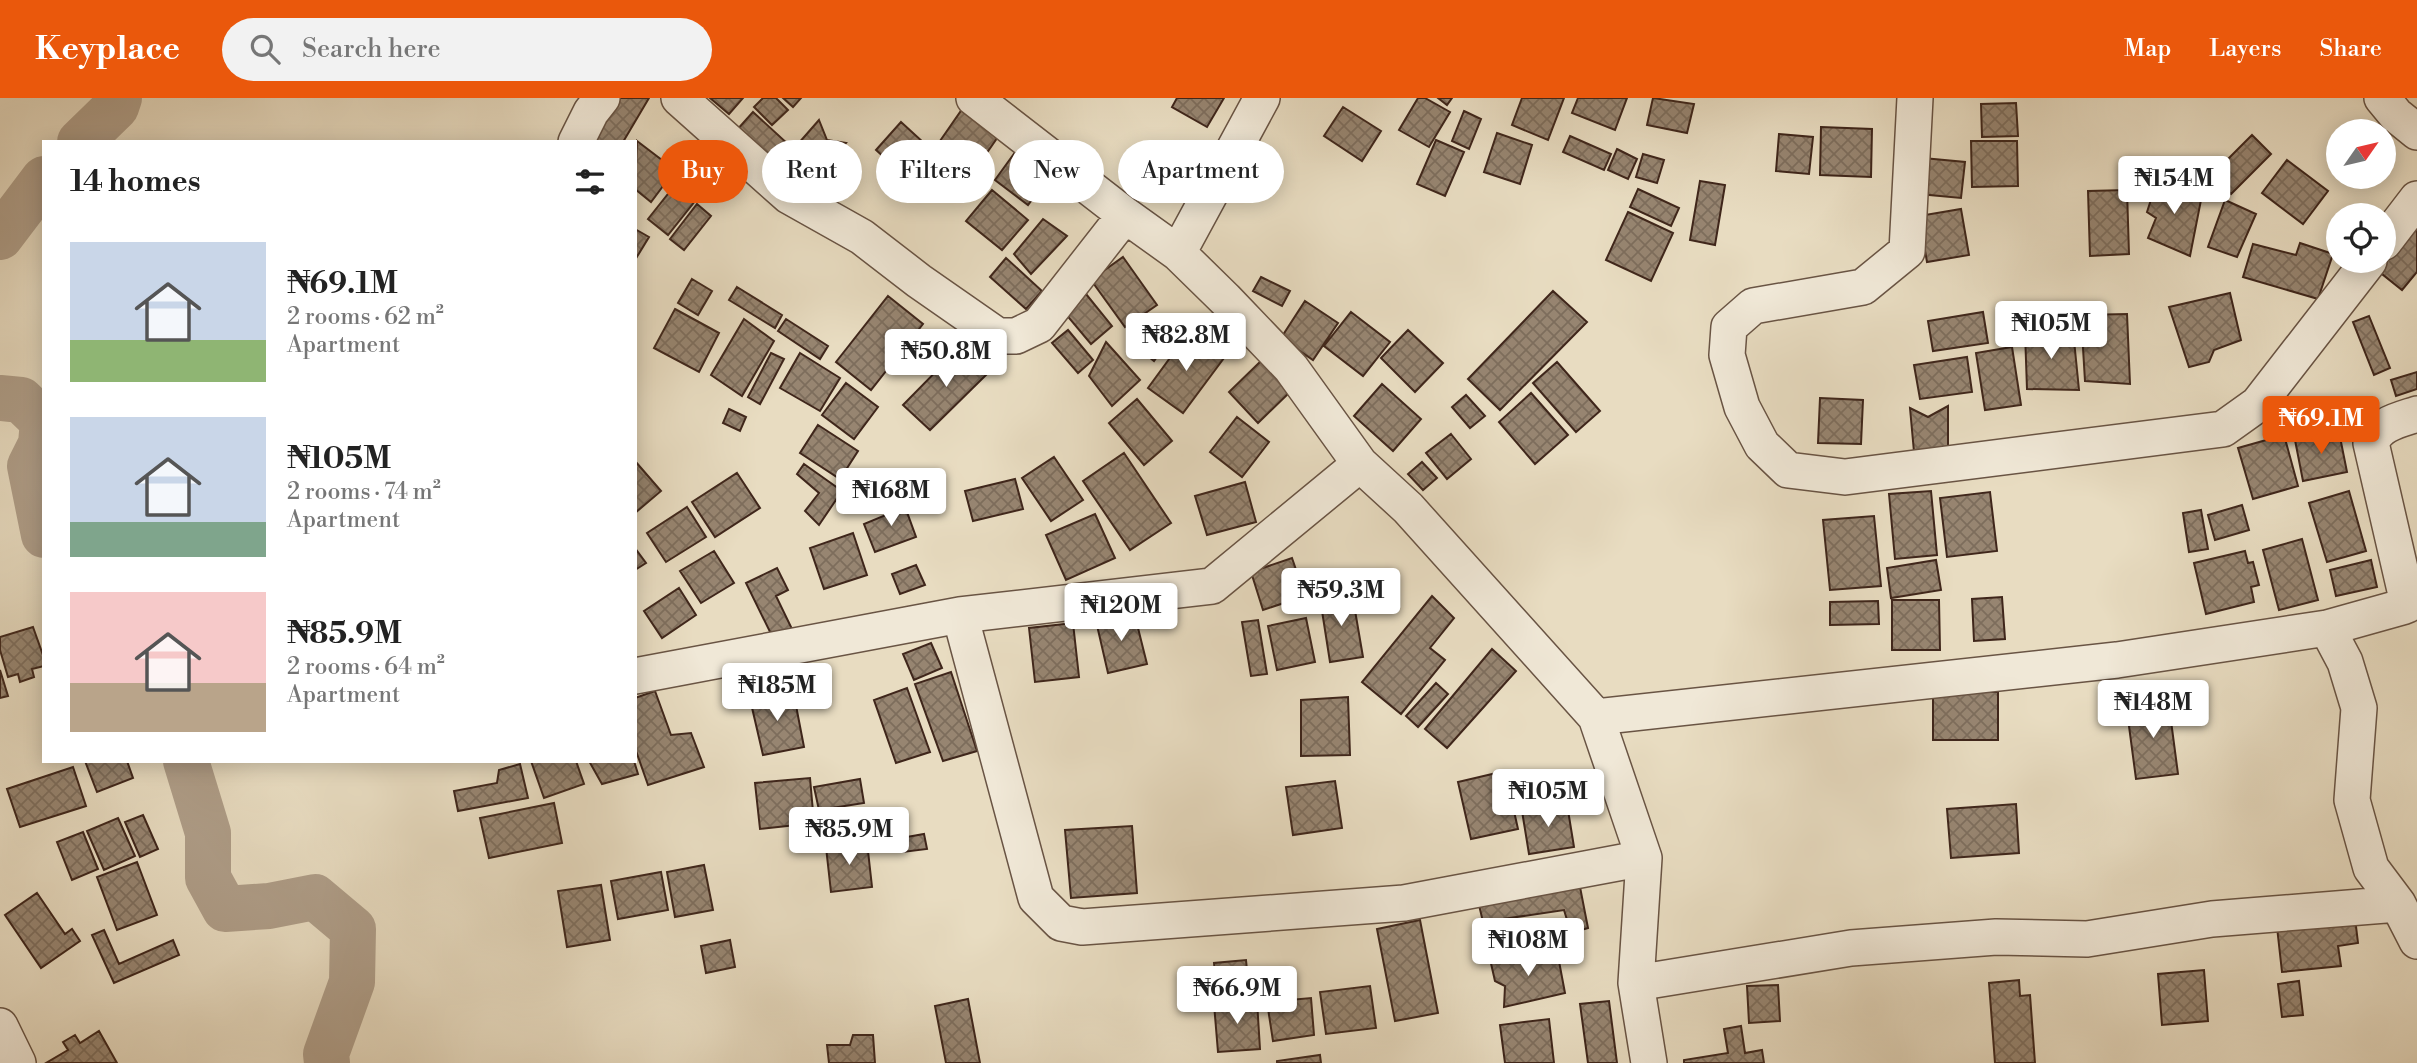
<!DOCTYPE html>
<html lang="en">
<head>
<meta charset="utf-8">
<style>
  :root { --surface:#fff; --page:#f2f2f2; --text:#222; --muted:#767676; --accent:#ea580c }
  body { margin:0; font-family:"Libre Bodoni",serif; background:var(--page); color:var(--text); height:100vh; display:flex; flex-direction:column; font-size:26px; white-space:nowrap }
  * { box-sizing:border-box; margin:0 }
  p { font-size:23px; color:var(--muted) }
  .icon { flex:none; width:38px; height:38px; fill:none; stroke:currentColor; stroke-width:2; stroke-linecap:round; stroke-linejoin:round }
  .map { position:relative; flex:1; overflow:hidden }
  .side { position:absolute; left:42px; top:42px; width:595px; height:623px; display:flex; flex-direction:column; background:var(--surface); border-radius:0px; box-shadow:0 4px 18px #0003 }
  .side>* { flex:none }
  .guide { position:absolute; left:658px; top:42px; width:665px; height:63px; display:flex; gap:14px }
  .needle { width:46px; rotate:56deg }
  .controls { position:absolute; left:2326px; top:21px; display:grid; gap:14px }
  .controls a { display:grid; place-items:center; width:70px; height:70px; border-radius:50%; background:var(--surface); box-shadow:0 4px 18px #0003; font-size:35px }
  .price { position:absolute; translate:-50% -60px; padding:0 16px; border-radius:7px; background:#fff; color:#222; font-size:23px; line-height:46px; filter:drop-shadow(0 2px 4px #0008) }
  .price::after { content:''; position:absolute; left:50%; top:42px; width:21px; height:16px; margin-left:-10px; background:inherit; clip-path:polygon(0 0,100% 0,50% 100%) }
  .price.selected { background:var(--accent); color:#fff }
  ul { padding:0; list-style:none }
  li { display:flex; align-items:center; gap:21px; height:175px; padding:0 28px }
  li span { display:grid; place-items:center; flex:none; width:196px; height:140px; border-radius:0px; color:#555 }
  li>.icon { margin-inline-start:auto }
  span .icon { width:84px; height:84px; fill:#fffc; stroke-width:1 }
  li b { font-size:30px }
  h2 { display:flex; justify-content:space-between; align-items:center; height:84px; padding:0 28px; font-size:30px }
  .chip { padding:0 24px; border-radius:32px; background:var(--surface); box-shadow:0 4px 18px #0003; font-size:24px; line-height:63px }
  .chip.selected { background:var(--accent); color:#fff }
  header { display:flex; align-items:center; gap:42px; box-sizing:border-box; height:98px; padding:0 35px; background:var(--accent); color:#fff }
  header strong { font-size:33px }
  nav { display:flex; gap:38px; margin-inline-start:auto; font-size:24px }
  .search { width:490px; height:63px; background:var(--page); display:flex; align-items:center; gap:18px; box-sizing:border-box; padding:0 24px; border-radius:38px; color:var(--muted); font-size:26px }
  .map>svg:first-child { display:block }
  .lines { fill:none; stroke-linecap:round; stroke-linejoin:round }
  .river { stroke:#af9e89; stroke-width:46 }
  .building { fill:url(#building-cross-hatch); stroke:#3f261b; stroke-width:2 }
  .minor-casing { stroke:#695444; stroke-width:38 }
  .minor { stroke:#f0e8d7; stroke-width:35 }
</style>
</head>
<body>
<header>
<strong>Keyplace</strong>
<div class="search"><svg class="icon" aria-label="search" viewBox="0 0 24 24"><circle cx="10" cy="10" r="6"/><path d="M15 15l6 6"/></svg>Search here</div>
<nav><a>Map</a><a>Layers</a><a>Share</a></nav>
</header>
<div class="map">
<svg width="2417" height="965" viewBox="0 0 2417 965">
  <defs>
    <pattern id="building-cross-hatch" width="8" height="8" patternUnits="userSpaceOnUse" patternTransform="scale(1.75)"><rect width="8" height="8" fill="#978571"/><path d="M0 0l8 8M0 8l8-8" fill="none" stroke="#7d6d5c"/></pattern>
  </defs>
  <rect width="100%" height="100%" fill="#e8dcc1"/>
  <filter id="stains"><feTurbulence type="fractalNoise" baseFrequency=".00286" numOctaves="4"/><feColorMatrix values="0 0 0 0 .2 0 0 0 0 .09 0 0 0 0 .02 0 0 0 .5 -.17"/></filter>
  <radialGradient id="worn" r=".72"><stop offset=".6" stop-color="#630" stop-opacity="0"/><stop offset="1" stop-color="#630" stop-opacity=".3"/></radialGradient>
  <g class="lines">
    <!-- river -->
    <path class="river" d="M80,44L116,9L119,0
      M0,139L44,81
      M0,300L21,302L43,323L41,346L30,368L44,437
      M186,663L208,735V780L225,811L269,808L315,799L353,831L352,884L326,956L327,965"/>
  </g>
  <!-- building -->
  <path class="building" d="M618,0H649L623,44H595Z
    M710,0H743L729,16Z
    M763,0H776L788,12L772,27L754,9Z
    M783,0H801L793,9Z
    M1177,0H1224L1207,29L1172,9Z
    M1418,0H1425L1450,14L1429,49L1399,32Z
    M1438,0H1452L1447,7Z
    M1522,0H1564L1548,42L1512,27Z
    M1578,0H1627L1615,32L1572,15Z
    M1653,0L1694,6L1687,35L1647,27Z
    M2016,5L2018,38L1982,39L1981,6Z
    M965,7L1002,33L977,69L940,43Z
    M1343,9L1381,33L1362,63L1324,38Z
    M1464,13L1481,21L1469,51L1452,43Z
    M753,14L789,47L772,66L736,33Z
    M819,22L827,42L846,45L804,93L777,70Z
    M901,24L936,56L911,84L876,52Z
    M1821,29L1872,31L1871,79L1820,77Z
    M1497,35L1532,47L1520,86L1484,74Z
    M1779,36L1813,39L1809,76L1776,73Z
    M2252,37L2271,56L2231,96L2212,77Z
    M1570,38L1611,56L1604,72L1563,54Z
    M1436,42L1464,54L1445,98L1417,86Z
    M637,43L675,72L651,104L635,91Z
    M1971,43H2017L2018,88L1972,89Z
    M1021,46L1055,71L1028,107L995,82Z
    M1617,51L1637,61L1628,81L1608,72Z
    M1643,56L1664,62L1657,85L1636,79Z
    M1923,60L1965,64L1961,100L1919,96Z
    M695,62L715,78L668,137L648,121Z
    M2287,62L2328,93L2303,126L2262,95Z
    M2158,80L2202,97L2190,158L2148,140L2156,120L2147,114Z
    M1700,83L1725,87L1715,147L1690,142Z
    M1638,91L1679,110L1671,128L1630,109Z
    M992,92L1028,122L1002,152L966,123Z
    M2127,92L2129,156L2090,158L2088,93Z
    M2225,102L2256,116L2237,159L2208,149Z
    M697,106L711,118L684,152L670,141Z
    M1961,111L1969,157L1927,164L1919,118Z
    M1628,114L1673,135L1651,183L1606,162Z
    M1043,121L1067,138L1031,176L1014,156Z
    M2417,123V174L2402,192L2377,172Z
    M635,131L649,139L635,162Z
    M2300,145L2333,156L2318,201L2243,179L2253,146L2296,157Z
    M1123,159L1157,207L1125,229L1091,182Z
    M1006,160L1042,193L1026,211L990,179Z
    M1261,179L1290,193L1282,208L1253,193Z
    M692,181L712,193L698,217L678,205Z
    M737,189L782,217L775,230L729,202Z
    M1553,193L1587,224L1500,312L1468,281Z
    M2230,195L2241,242L2214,252L2209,264L2189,269L2169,209Z
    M1086,196L1112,228L1091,246L1064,214Z
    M888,198L923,226L871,292L836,264Z
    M1305,203L1338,225L1313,262L1281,240Z
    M675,211L719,235L699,274L654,250Z
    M1351,214L1390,244L1363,278L1324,248Z
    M1983,214L1988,245L1933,253L1928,223Z
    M2127,216L2130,286L2085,283L2081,217Z
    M1154,218L1175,234L1154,263L1133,246Z
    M2369,218L2390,270L2374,277L2353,224Z
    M744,221L774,243L742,298L711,277Z
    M786,221L828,248L820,261L778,233Z
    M1068,232L1093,262L1078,275L1052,245Z
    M1408,232L1443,265L1415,294L1381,260Z
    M2073,232L2079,292L2027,291L2025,234Z
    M1189,234L1224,260L1183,315L1148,290Z
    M1106,244L1140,282L1112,308L1089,278Z
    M2012,249L2021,307L1985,312L1976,255Z
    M959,250L989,274L930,332L903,307Z
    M771,255L784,261L760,306L748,299Z
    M800,255L840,280L820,313L780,290Z
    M1967,259L1972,294L1920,301L1914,267Z
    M1261,263L1290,294L1258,325L1229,294Z
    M1557,264L1600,313L1576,334L1533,285Z
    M2417,274V291L2396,298L2391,282Z
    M846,285L878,309L854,341L822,317Z
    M1382,286L1421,321L1393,353L1354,318Z
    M1531,295L1568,337L1535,366L1499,324Z
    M1466,297L1485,318L1470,330L1452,309Z
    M1820,300L1863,302L1861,346L1818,345Z
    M1137,301L1172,343L1144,367L1109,325Z
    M1948,308V350L1914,354L1910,310L1928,319Z
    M729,311L746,319L740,333L723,325Z
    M1237,319L1269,344L1242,379L1210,354Z
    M818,327L858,353L840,381L800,355Z
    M2339,334L2347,374L2303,383L2295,342Z
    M1451,336L1471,361L1447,381L1426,355Z
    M2284,337L2298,388L2253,401L2238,350Z
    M1124,355L1171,425L1130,452L1083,383Z
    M1054,359L1083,402L1051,423L1022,380Z
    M635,363L661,393L635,415Z
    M1422,364L1437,380L1423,392L1408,376Z
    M804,366L842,393L819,427L805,413L819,395L797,376Z
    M737,375L760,410L715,439L692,404Z
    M1015,381L1023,411L973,423L965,393Z
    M1245,384L1256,424L1207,437L1195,398Z
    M1931,393L1937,457L1895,461L1889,396Z
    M2349,393L2366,453L2327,464L2309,405Z
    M1990,394L1997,453L1947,459L1940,400Z
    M903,403L916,439L875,454L864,426L886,417L884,411Z
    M2242,407L2249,432L2215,442L2208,417Z
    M687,409L706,439L666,464L647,435Z
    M2201,412L2208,451L2189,454L2183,415Z
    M1095,416L1115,460L1066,482L1046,437Z
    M1874,418L1881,488L1830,492L1823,422Z
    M853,435L867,477L824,491L810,450Z
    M2302,441L2318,502L2279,512L2263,452Z
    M635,450L646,465L635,472Z
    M714,453L734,485L701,505L680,473Z
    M2245,453L2248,465L2253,464L2259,487L2251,489L2254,504L2206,516L2194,465Z
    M1292,460L1305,498L1263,512L1251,474Z
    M1936,462L1941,492L1891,500L1887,470Z
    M2371,462L2377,489L2336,498L2330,472Z
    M916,467L925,487L900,496L892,476Z
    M777,470L788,492L776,498L792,531L773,540L746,485Z
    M679,490L696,517L662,540L644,513Z
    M1352,495L1363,559L1330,564L1320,500Z
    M1432,498L1454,520L1430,550L1445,562L1401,616L1362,584Z
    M2002,499L2005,541L1974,543L1972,501Z
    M1892,502H1939L1940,552H1892Z
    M1878,503L1879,526L1830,527V504Z
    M1134,514L1147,566L1108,575L1096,523Z
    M1306,520L1315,564L1277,572L1268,528Z
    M1258,522L1267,576L1251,578L1242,524Z
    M1073,525L1079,579L1035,584L1029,530Z
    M33,529L44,560V568L32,571L34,579L20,584L18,576L8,579L0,552V539Z
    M931,545L942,570L914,582L903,556Z
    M1492,551L1516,573L1447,650L1425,631Z
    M0,572L8,598L0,600Z
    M951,574L977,653L943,663L915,586Z
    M1436,585L1448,596L1418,629L1406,618Z
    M907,590L930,654L896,665L874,602Z
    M793,592L804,649L763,657L750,601Z
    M655,593L671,637L691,635L704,669L648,687L635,650V600Z
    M1933,594H1998V642H1933Z
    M1348,599L1350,657L1301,658V602Z
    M2168,600L2178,676L2136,681L2127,613L2149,610L2148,603Z
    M85,663H127L133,680L97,694Z
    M531,663H576L584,686L544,700Z
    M589,663H634L638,676L602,686Z
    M520,666L528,700L458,713L454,693L497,685L499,672Z
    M73,669L86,708L20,729L7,691Z
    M1505,673L1518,731L1471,741L1458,684Z
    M810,680L814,725L760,731L755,685Z
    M860,681L864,705L819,712L814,689Z
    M1335,683L1342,730L1293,737L1286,689Z
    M554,705L562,745L489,760L480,720Z
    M1567,706L1574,749L1529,756L1522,713Z
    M2016,706L2019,755L1951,760L1947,711Z
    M143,717L158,751L140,759L125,724Z
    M118,720L135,758L104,772L87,733Z
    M1132,728L1137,795L1071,800L1065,732Z
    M83,734L98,771L72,782L57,744Z
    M924,736L927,751L903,754L901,740Z
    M867,744L872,789L831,794L826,749Z
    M137,764L157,817L117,832L97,779Z
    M704,767L713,812L675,819L667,774Z
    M661,774L668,812L618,821L611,783Z
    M601,787L610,842L567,849L558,793Z
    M1580,789L1588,830L1571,835L1564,812L1483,824L1479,807Z
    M37,795L65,836L72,831L80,843L41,870L5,817Z
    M2355,820L2358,845L2338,848L2341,868L2282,874L2277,829Z
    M1420,822L1438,915L1395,923L1377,831Z
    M104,832L119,866L173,842L179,857L114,885L92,837Z
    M730,842L735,869L706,875L701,848Z
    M1524,855L1532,863L1558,858L1565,895L1504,909L1505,888L1495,883L1490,861Z
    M1246,862L1249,893L1217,895L1214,865Z
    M2204,872L2208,923L2162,927L2158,876Z
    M2019,882L2020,898L2030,897L2035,965H1995L1989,885Z
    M2299,883L2303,917L2282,919L2278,886Z
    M1778,887L1780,923L1749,925L1747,888Z
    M1370,888L1376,930L1326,936L1320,894Z
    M1311,900L1314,937L1273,943L1267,904Z
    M968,901L980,965H946L935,908Z
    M1257,903L1260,951L1218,954L1214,906Z
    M1609,903L1617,965H1588L1580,906Z
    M1549,921L1554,965H1505L1500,927Z
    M1741,928L1745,955L1762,952L1764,965H1684V962L1728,955L1724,931Z
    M99,933L117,965H46L68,952L63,944L75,937L80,945Z
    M853,937H873L875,965H829L827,947H850Z
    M1320,957L1321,965H1277V963Z"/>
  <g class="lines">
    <!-- minor casing -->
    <g class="minor-casing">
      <path id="minor" d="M679,0L789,98L862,139L919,183L998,238H1016L1039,227L1125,117
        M974,0L1125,117L1178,155L1225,201L1291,270L1360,366L1408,410L1596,619L1644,760L1636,885L1649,965
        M1915,0L1907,153L1863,189L1753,208L1729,229L1727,257L1742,309L1762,347L1788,372L1845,379L2223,331L2258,306L2369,163
        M2382,0L2396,17L2417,34
        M576,44L591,14L602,0
        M2384,144L2417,101
        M1178,155L1262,0
        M960,517L1036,800L1061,825L1082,829L1404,805L1644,760
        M2327,530L2345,564L2359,610L2352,702L2371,770L2398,806L2417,843
        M635,578L960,517L1212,488L1360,366
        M1596,619L2117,562L2327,530L2402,509L2407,507V501L2371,345C2378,326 2399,322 2417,316
        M1636,885L1851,850L1996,839L2087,841L2212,821L2398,806
        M0,928L18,965"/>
    </g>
    <!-- minor -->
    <use href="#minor" class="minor"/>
  </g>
  <rect width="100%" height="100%" filter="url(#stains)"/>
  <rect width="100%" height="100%" fill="url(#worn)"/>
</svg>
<div class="controls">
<a><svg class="needle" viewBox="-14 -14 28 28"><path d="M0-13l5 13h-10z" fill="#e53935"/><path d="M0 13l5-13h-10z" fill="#767676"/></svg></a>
<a><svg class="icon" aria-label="locate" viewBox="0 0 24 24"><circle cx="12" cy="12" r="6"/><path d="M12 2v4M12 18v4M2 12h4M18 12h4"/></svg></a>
</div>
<b class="price" style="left:2174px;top:118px">₦154M</b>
<b class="price" style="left:2051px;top:263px">₦105M</b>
<b class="price" style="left:1186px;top:275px">₦82.8M</b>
<b class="price" style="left:946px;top:291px">₦50.8M</b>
<b class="price selected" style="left:2321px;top:358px">₦69.1M</b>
<b class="price" style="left:891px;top:430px">₦168M</b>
<b class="price" style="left:1341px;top:530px">₦59.3M</b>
<b class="price" style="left:1121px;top:545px">₦120M</b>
<b class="price" style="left:777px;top:625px">₦185M</b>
<b class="price" style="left:2153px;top:642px">₦148M</b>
<b class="price" style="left:1548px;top:731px">₦105M</b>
<b class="price" style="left:849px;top:769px">₦85.9M</b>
<b class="price" style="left:1528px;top:880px">₦108M</b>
<b class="price" style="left:1237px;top:928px">₦66.9M</b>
<div class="guide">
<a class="chip selected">Buy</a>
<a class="chip">Rent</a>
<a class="chip">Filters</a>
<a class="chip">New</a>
<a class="chip">Apartment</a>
</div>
<section class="side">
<h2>14 homes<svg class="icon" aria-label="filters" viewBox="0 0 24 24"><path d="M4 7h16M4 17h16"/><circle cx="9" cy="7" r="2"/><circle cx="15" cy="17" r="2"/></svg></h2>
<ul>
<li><span style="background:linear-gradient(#c9d6e8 70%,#8fb573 0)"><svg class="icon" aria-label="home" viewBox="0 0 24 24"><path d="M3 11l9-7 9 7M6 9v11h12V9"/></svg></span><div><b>₦69.1M</b><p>2 rooms · 62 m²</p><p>Apartment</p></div></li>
<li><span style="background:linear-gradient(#c9d6e8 75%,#7fa58c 0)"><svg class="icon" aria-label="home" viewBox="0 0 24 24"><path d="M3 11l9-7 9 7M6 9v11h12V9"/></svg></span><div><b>₦105M</b><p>2 rooms · 74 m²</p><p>Apartment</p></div></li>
<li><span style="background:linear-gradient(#f6c9c9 65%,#b9a48a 0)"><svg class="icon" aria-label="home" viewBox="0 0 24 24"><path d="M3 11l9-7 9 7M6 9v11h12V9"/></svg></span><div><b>₦85.9M</b><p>2 rooms · 64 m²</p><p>Apartment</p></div></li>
</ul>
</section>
</div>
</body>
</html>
